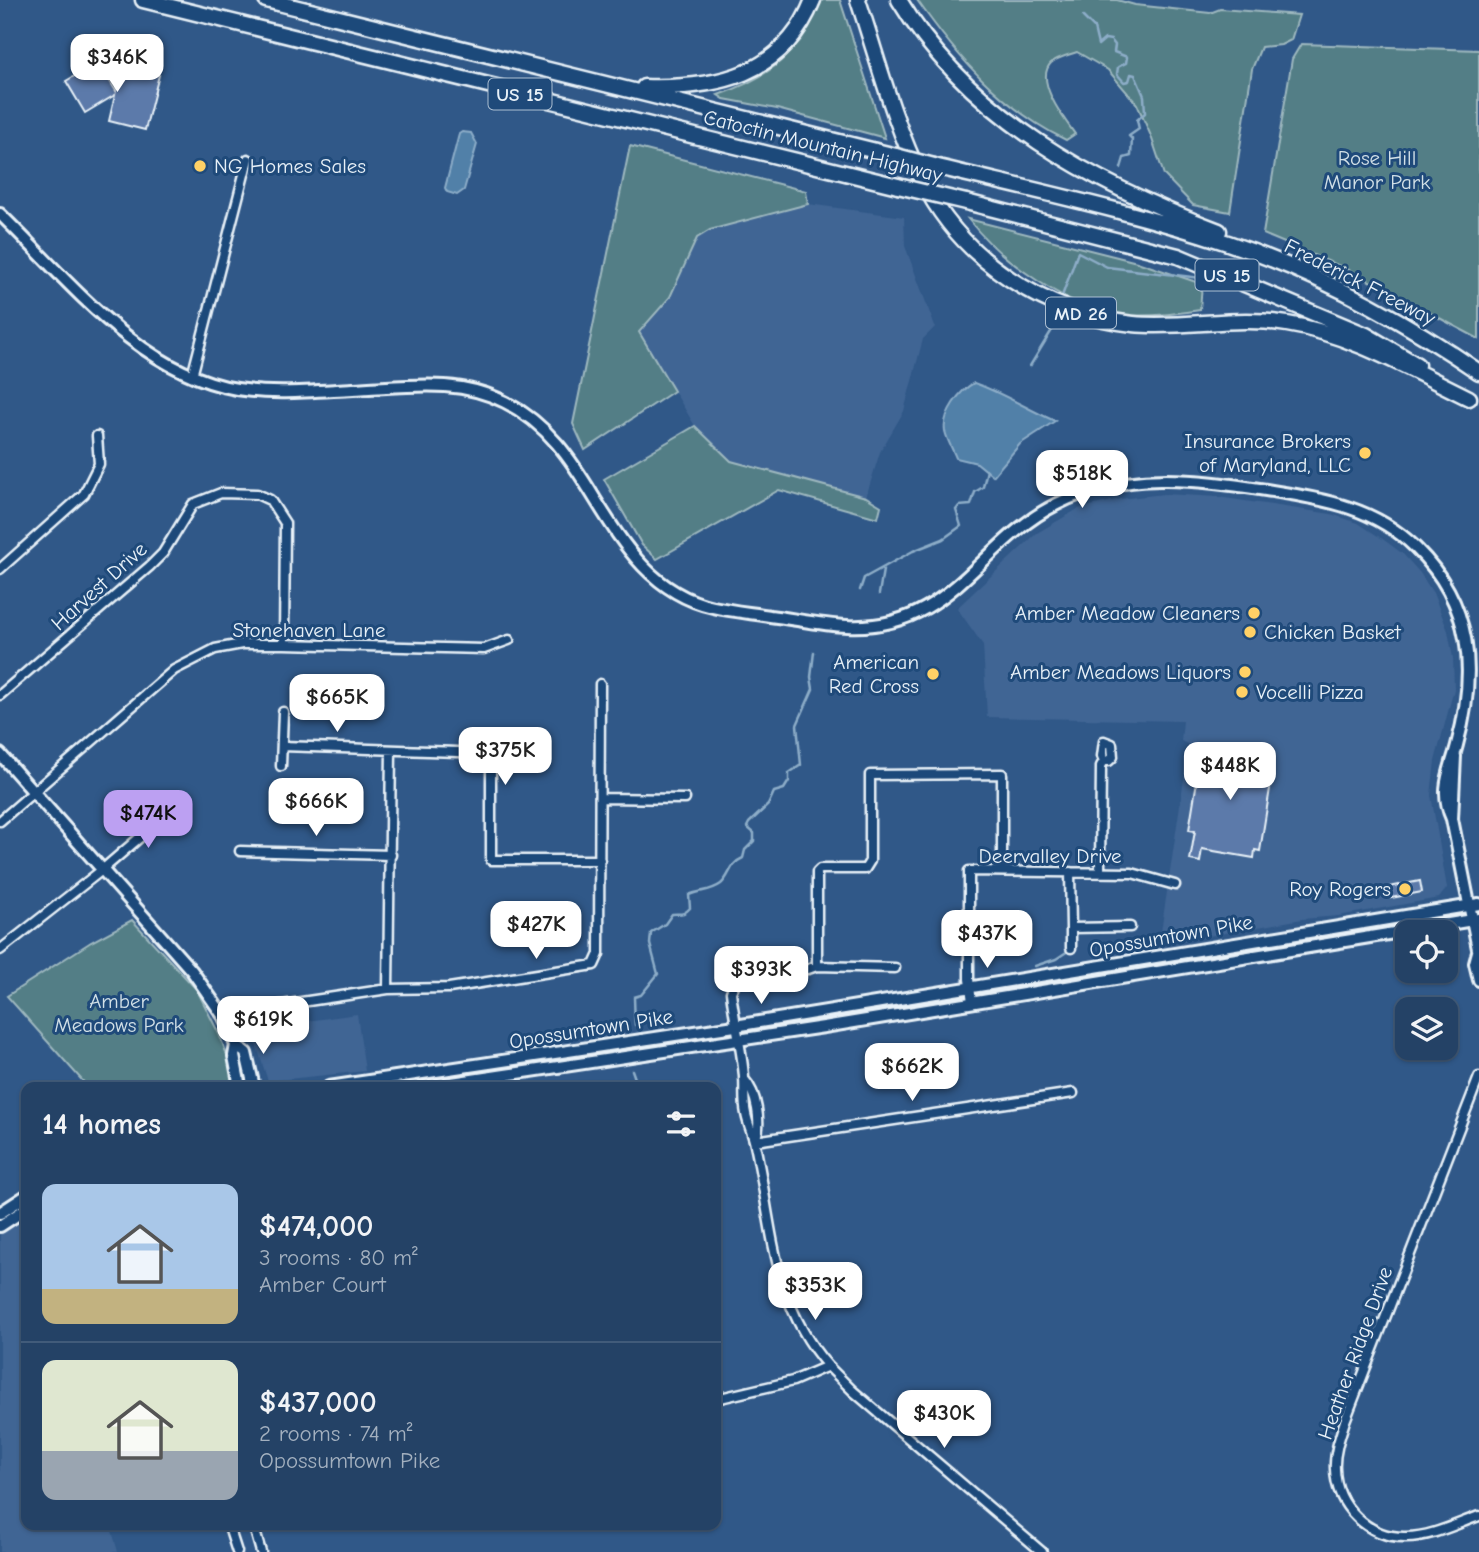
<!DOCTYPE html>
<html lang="en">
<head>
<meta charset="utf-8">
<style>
  :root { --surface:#244266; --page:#2c496c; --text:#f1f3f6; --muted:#a3b0bf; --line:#415b7a; --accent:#bca0f2 }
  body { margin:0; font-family:"Comic Neue",sans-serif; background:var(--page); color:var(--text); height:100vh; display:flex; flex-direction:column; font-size:26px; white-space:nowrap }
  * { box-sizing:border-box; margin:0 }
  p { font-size:23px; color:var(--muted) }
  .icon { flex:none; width:38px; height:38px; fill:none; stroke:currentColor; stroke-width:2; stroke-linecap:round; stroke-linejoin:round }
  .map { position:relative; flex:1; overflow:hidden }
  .drawer { position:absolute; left:21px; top:1082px; width:700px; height:448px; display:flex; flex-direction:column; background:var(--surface); border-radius:14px; box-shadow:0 2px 5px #0004,0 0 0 2px var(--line) }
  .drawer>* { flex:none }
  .controls { position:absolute; left:1395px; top:920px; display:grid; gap:14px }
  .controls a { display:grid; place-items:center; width:63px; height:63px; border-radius:14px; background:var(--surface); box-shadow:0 2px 5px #0004,0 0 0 2px var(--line); font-size:35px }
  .price { position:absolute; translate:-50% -60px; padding:0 16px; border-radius:14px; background:#fff; color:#222; font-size:23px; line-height:46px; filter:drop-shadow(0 2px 4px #0008) }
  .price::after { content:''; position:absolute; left:50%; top:42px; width:21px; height:16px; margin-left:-10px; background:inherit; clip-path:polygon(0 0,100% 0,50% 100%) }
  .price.active { background:var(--accent); color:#111 }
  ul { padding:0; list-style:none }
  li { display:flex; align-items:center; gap:21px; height:175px; padding:0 21px }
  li+li { border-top:2px solid var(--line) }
  li span { display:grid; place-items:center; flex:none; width:196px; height:140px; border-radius:14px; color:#555 }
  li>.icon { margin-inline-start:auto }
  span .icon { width:84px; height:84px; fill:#fffc; stroke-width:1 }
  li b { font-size:30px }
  h2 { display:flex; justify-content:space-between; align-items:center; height:84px; padding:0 21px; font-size:30px }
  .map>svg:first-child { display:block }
  .built { fill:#406594 }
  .green { fill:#537e86; stroke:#9eb8bf; stroke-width:2 }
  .water { fill:#5180a8; stroke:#8dadc8; stroke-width:2 }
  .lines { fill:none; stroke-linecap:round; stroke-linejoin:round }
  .stream { stroke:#8dadc8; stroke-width:2.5 }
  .building { fill:#5c7aaa; stroke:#e8f1f8; stroke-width:2 }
  .street-casing { stroke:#e8f1f8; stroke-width:13 }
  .secondary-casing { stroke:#e8f1f8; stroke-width:16 }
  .highway-casing { stroke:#e8f1f8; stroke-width:19 }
  .street { stroke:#1f4a7a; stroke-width:8 }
  .secondary { stroke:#1f4a7a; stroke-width:10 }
  .highway { stroke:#1f4a7a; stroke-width:14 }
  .highway-bridge-casing { stroke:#e8f1f8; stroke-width:19; stroke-linecap:butt }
  .highway-bridge { stroke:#1f4a7a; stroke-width:14 }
  .poi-dot { fill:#ffd166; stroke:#1f4a7a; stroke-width:2.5 }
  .labels { text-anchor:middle; stroke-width:6; stroke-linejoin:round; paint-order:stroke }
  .shield { fill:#1f4a7a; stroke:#acbfd2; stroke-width:2 }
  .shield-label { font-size:19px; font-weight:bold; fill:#e8f1f8 }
  .street-label { font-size:21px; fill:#e8f1f8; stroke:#1f4a7a }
  .park-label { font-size:21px; fill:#d2e0e7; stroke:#1f4a7a }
  .poi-label { font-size:21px; fill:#e8f1f8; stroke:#1f4a7a; text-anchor:end }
</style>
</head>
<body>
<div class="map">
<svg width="1479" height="1552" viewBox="0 0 1479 1552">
  <rect width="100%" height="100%" fill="#305888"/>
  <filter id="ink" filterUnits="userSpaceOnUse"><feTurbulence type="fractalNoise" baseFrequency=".0143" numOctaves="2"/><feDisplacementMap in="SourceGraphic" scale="14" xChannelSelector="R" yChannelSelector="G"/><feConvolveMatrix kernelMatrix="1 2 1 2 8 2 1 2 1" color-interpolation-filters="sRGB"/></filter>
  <g filter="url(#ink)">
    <!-- built -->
    <path class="built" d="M808,204L904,217L905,246L935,327L923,339L904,411L880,452L866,497L731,461L695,426L639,332L670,297L697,238L706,231Z
      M1164,494L1218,497L1331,514L1358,523L1384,540L1403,554L1420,573L1433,593L1448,631L1453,658L1454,689L1435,761L1431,795L1447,888L1439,898L1338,916L1302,919L1159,945L1189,745L1181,741L1183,721L987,717L983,645L957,608L1037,533L1078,509L1120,499Z
      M357,1014L365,1071L268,1081L251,1029Z
      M23,1220L26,1233V1524H110L118,1552H0V1235Z"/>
    <!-- green -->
    <path class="green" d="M819,0H840L885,138L777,109L724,99L718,95C772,77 799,53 819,0Z
      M917,0H1117L1135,5L1210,13L1220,9L1299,15L1291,40L1281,45L1261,47L1252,69L1230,212L1193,205L1164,175L1151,136L1137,104L1108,70L1077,52C1069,55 1058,57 1051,63C1034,80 1064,119 1075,134L1066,140C1002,109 957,57 917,0Z
      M1301,44L1479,50V339L1347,269L1263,234L1292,59Z
      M630,146L806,191L808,204L710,230L697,238L670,297L639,332L674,391L585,450L573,424Z
      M968,219L1137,262L1202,284L1200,310C1175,314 1149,317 1125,315C1070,311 1001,261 968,219Z
      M695,426L731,461L866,497L881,506L878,518L779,490L657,559L642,545L604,479Z
      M132,920L197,990L219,1034L236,1079L232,1087H88L7,996L91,942Z"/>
    <!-- water -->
    <path class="water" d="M462,132L471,133L477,144L464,190L457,195L447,192L445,188L459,134Z
      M974,383C1003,393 1027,409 1055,421L1020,444L993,476L977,463L956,458C953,450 947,440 945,431C942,414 960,390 974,383Z"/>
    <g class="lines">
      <!-- stream -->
      <path class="stream" d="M1083,17L1094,28L1098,45L1105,39L1111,40L1115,45L1114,52L1127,57L1126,63L1118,67L1117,74L1124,82L1129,81L1131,74L1135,75L1144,96L1145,113L1137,120L1139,129L1129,136L1132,139L1131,156L1124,158L1121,168
        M1061,299L1078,252L1107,267L1201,278L1234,290
        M1030,366L1052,330L1055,323L1054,316
        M860,590L864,578L913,551L943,539L961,526L956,510L959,506L971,505L975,492L983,487L987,470
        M879,594L883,570
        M1035,966L1056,959L1068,951
        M635,1025L634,997L641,995L658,974L650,944L651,933L665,924L672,914C680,913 683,916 690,908L689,895C700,890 710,892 721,884C731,875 729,864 743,858L745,850L754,841V833L747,827L749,823L768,805L774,792L784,789L789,781V773L801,765L797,725L813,689L811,677L814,652
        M632,1070L638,1087"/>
    </g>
    <!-- building -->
    <path class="building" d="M98,62L116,91L122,66L159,75L145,130L109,121L115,95L85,113L66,81Z
      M1203,744L1271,755L1268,776H1272L1260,851L1255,850L1254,858L1202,849L1200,862L1190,860L1195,831L1189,830Z
      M1420,881L1422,892L1391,898L1389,887Z"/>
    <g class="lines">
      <!-- street casing -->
      <g class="street-casing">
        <path id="street" d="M192,376L248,159
          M0,569L84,494L99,464L97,436
          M0,695L150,566L163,553L193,504L221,493L257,494L270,500L285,523L284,644
          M1104,741L1112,744L1113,757L1109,761H1104L1102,756Z
          M282,746L487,753L491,759V860H600
          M281,766L283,712
          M600,798L685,799
          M0,821L174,670L215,649L242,644H284L484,649L509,640
          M240,851L391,855
          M1070,872L1071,928L1130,927
          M1100,872L1101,766L1104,761
          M1071,928V948
          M0,950L102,870L174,808
          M817,966L895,968
          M388,989L391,750
          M972,1002L969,979V871L1132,873L1175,885
          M224,1017L248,1010L388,989L449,988L594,965L599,954L600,684
          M1479,1077L1345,1421C1340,1436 1334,1453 1335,1469C1336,1506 1368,1538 1406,1537C1431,1537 1456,1524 1479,1516
          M744,1079C757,1093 762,1124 755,1141
          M755,1141L1073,1093
          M828,1366L853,1391L1042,1552
          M716,1399L793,1381L828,1366C771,1301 773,1225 755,1145C753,1134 748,1125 746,1114C743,1101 745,1089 744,1077C742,1049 734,1020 731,992C742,960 781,969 808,969L817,966V872L820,869H865L870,861V775L1002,774V871
          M228,1524L237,1552
          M253,1524L261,1552"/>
      </g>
      <!-- secondary casing -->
      <g class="secondary-casing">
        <path id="secondary" d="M0,214C68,280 140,373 237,389C275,395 314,391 353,389C405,387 457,377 505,402C548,424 571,459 595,499C624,546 654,594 713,607C731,611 751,613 770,616C795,619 821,625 847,626C951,631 977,544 1057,504C1125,470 1194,479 1266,490C1321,499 1374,506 1416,548C1473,604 1477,672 1457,745C1450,772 1439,790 1452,819L1479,954
          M0,754L192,971L224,1017L236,1045L246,1053L254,1087
          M1452,819L1455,756
          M1478,952L1475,963L1479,980
          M236,1045L234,1056L240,1087
          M329,1087L735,1026L1479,904
          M425,1087L824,1027L1479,919
          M0,1213L26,1196
          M0,1226L26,1209"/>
      </g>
      <!-- highway casing -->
      <g class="highway-casing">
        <path id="highway" d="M143,0L898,186
          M266,0L896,156
          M858,0C878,60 894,124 922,180C962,261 1045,314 1133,324C1185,329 1236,315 1287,324C1351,334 1411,370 1469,398
          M899,0C970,118 1094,184 1219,231
          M644,87C716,89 783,76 813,0
          M934,166C1032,190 1132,211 1228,243C1317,273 1402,319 1479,372
          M966,202L1178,256L1366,335L1417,365"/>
      </g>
      <!-- street -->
      <use href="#street" class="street"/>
      <!-- secondary -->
      <use href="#secondary" class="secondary"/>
      <!-- highway -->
      <use href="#highway" class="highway"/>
      <!-- highway-bridge casing -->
      <g class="highway-bridge-casing">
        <path id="highway-bridge" d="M896,156L934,166
          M898,186L966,202"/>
      </g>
      <!-- highway-bridge -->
      <use href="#highway-bridge" class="highway-bridge"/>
    </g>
  </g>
  <!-- markers -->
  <g class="poi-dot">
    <circle cx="200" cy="166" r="7"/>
    <circle cx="1365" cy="453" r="7"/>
    <circle cx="1254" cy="613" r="7"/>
    <circle cx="1250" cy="632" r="7"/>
    <circle cx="1245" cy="672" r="7"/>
    <circle cx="933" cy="674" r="7"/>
    <circle cx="1242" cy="692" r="7"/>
    <circle cx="1405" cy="889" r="7"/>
  </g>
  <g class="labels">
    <!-- shield labels -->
    <g class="shield">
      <rect x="488.5" y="78.5" width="63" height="31" rx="5"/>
      <rect x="1195.5" y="259.5" width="63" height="31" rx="5"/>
      <rect x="1046" y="297.5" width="70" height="31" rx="5"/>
    </g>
    <g class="shield-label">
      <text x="520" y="101">US 15</text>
      <text x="1227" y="282">US 15</text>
      <text x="1081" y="320">MD 26</text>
    </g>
    <!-- street labels -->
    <g class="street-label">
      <text transform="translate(823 146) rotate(14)" y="7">Catoctin Mountain Highway</text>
      <text transform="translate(1360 282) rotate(27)" y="7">Frederick Freeway</text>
      <text transform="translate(99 586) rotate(-42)" y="7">Harvest Drive</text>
      <text x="309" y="637">Stonehaven Lane</text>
      <text x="1050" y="863">Deervalley Drive</text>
      <text transform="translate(1171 936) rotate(-10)" y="7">Opossumtown Pike</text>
      <text transform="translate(591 1029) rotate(-9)" y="7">Opossumtown Pike</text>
      <text transform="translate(1355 1353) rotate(-70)" y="7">Heather Ridge Drive</text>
    </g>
    <!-- park labels -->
    <g class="park-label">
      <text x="1377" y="165">Rose Hill<tspan x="1377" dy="24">Manor Park</tspan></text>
      <text x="119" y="1008">Amber<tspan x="119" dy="24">Meadows Park</tspan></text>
    </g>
    <!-- poi labels -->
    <g class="poi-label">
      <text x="214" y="173" text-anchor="start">NG Homes Sales</text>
      <text x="1351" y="448">Insurance Brokers<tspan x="1351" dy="24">of Maryland, LLC</tspan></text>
      <text x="1240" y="620">Amber Meadow Cleaners</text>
      <text x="1264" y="639" text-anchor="start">Chicken Basket</text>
      <text x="919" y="669">American<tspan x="919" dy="24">Red Cross</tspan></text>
      <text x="1231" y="679">Amber Meadows Liquors</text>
      <text x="1256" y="699" text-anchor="start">Vocelli Pizza</text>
      <text x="1391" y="896">Roy Rogers</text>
    </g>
  </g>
</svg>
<div class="controls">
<a><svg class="icon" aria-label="locate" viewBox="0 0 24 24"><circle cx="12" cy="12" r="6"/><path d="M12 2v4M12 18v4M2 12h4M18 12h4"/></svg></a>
<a><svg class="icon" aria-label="layers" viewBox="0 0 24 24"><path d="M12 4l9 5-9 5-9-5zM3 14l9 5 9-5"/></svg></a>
</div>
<b class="price" style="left:117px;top:94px">$346K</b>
<b class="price" style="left:1082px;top:510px">$518K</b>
<b class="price" style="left:337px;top:734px">$665K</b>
<b class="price" style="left:505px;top:787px">$375K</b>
<b class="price" style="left:1230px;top:802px">$448K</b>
<b class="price" style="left:316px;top:838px">$666K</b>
<b class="price active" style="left:148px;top:850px">$474K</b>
<b class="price" style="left:536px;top:961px">$427K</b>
<b class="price" style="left:987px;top:970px">$437K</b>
<b class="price" style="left:761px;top:1006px">$393K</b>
<b class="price" style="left:263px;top:1056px">$619K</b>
<b class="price" style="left:912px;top:1103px">$662K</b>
<b class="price" style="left:815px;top:1322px">$353K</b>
<b class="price" style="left:944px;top:1450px">$430K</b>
<section class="drawer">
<h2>14 homes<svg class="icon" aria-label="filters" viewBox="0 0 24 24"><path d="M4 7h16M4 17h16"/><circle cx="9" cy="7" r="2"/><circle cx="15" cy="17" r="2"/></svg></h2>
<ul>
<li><span style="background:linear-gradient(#a9c7e8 75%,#c2b280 0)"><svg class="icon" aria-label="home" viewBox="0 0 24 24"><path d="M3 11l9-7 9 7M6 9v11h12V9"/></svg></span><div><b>$474,000</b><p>3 rooms · 80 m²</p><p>Amber Court</p></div></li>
<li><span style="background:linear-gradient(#dfe7d0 65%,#9aa5b1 0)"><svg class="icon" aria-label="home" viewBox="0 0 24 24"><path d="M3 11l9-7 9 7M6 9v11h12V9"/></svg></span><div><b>$437,000</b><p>2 rooms · 74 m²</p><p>Opossumtown Pike</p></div></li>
</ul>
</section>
</div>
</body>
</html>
